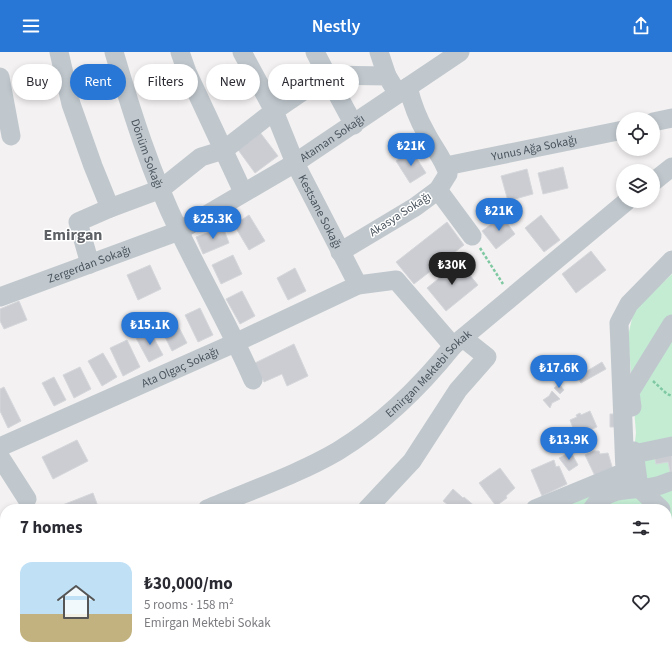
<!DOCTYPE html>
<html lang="en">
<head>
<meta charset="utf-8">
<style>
  :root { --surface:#fff; --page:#f2f2f3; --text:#2b2b33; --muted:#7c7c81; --accent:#2876d5 }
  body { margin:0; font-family:"Source Sans 3",sans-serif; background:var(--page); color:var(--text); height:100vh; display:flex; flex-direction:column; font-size:15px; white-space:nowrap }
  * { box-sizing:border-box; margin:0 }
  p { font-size:13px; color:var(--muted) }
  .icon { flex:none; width:22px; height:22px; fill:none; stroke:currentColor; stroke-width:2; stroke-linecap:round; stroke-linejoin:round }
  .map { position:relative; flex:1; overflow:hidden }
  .sheet { position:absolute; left:0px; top:452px; width:672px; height:156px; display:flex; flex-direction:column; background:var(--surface); border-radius:16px 16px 0 0; box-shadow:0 2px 6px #0003 }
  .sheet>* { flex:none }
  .banner { position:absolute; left:12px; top:12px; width:400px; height:36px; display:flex; gap:8px }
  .tools { position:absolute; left:616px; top:60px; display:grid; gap:8px }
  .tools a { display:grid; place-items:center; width:44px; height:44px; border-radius:50%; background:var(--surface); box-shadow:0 2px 6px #0003; font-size:20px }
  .price { position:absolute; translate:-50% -34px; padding:0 9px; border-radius:14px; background:var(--accent); color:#fff; font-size:13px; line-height:26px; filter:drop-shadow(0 1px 2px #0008) }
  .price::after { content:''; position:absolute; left:50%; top:24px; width:12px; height:9px; margin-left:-6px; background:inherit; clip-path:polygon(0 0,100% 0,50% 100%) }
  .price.on { background:#222; color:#fff }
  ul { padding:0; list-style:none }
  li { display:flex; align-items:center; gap:12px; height:100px; padding:0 20px }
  li span { display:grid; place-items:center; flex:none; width:112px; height:80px; border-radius:12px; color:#555 }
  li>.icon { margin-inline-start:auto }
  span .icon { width:48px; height:48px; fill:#fffc; stroke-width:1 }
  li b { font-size:17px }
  h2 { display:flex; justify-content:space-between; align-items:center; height:48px; padding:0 20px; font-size:17px }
  .chip { padding:0 14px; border-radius:18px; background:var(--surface); box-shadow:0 2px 6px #0003; font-size:14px; line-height:36px }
  .chip.on { background:var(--accent); color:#fff }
  header { display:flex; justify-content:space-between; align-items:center; height:52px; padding:0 20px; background:var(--accent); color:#fff; font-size:18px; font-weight:600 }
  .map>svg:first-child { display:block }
  .green { fill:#c3ecd3 }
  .building { fill:#cbcdd3; stroke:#d5d7db }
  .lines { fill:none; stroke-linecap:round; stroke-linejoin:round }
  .path { stroke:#7ec8a2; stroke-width:2.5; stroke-dasharray:3 2; stroke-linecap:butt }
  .minor { stroke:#c0c8ce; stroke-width:19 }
  .labels { text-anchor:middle; stroke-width:3; stroke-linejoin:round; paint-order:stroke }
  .street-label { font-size:12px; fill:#4a545d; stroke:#fff }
  .district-label { font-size:16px; font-weight:bold; fill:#5e6165; stroke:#fff }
</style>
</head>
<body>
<header><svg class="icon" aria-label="menu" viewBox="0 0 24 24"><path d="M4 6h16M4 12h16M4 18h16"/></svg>Nestly<svg class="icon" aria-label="share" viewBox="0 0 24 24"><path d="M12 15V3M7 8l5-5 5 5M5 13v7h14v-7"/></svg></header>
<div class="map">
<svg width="672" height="608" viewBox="0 0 672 608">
  <rect width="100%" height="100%" fill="#f3f1f1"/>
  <!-- green -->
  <path class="green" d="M672,222V608H574V603H667V457H554L631,424L636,381L628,284L634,258Z"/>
  <!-- building -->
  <path class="building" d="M259,79L278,104L255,121L236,95Z
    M412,99L426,121L410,131L396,109Z
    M563,115L568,136L543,142L538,121Z
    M527,117L533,142L508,149L501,124Z
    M249,163L265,189L249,198L234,173Z
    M541,163L560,188L544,200L525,176Z
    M502,164L515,182L496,197L482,179Z
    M447,170L464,193L414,232L396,210Z
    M223,175L229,191L203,202L196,185Z
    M591,199L606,218L576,241L562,222Z
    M233,203L242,222L221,232L212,213Z
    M459,210L478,233L446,259L427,236Z
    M150,213L161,237L138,248L127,223Z
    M295,216L306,239L288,248L277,226Z
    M242,239L255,264L240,272L226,247Z
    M19,249L27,268L4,277L0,269V257Z
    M200,256L213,283L198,290L185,263Z
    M175,268L187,291L172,299L160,275Z
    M150,279L163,303L149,310L136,286Z
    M127,288L140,315L123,324L110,296Z
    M294,292L308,324L287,334L282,322L264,330L255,311Z
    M103,301L117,325L102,334L88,309Z
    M602,310L606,317L581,331L577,325Z
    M80,315L91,337L74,346L63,323Z
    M54,325L66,348L54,354L42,331Z
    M559,332L564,338L560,342L554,336Z
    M4,335L21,369L8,376L0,359V337Z
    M552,339L560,347L552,351L550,356L543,348L549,344Z
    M590,359L597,375L576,384L570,368L577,365L576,363L580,361L581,363Z
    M610,362H616V375H610Z
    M77,388L88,409L53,427L42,405Z
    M594,399H599L600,402L608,401L613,418L595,424L585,403Z
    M672,399V420H670L668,410L656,412L654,402Z
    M571,400L578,413L569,419L559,406Z
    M554,408L556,415L559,414L567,432L542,444L531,418Z
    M500,416L515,436L506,444L507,446L496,454L479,431Z
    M453,437L463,446L464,445L478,457H444L448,453L443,449Z
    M93,441L99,457H55V456Z
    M300,603H309L311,608H291Z
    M371,603H395L396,608H372Z
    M500,603L502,605L505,603H513L517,608H493Z
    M536,603H559L562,608H527Z"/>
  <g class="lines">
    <!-- path -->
    <path class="path" d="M480,196L503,232
      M653,329L667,342L672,344"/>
    <!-- minor -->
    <g class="minor">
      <path d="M59,0L71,52L93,114L110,156L78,170L90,212"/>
      <path id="s1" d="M114,0C132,61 151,122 179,179C203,229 231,277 253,328"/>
      <path d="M180,0L187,20L243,140"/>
      <path id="s2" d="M242,0L274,59L295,111L358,233"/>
      <path d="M379,0L387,24"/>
      <path d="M0,25L11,84"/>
      <path d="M408,35L460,0"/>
      <path d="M653,70L672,66"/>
      <path d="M354,73L327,23L387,24L398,42"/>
      <path id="s3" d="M446,114L623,78"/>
      <path d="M653,130L672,115"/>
      <path d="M438,138L472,184"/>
      <path d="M110,156L161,137L201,105L224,98L274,59L327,23L315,0"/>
      <path id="s4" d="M0,245L179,179L295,111L408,35C412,51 418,67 426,81C433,95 444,107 448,122L438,138L415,155L340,200"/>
      <path d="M632,355L630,340L672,272"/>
      <path id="s5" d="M0,395L237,290L358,233L396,228L453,294"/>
      <path d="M634,399L639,436L661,457"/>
      <path d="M634,402L672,394"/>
      <path d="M0,405L27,447"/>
      <path id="s6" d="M207,457C249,439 299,422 338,399C382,372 421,334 453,294L627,149"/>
      <path d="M367,457L412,409L458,338L487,305L463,286"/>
      <path d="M535,457L625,420L619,271L629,252L672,208"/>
      <path d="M592,457C608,432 633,440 657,434C662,433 667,430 672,429"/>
      <path d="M103,603L107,608"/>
      <path d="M270,603L273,608"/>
      <path d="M336,603L338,608"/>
      <path d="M399,603L400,608"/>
      <path d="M451,603L454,608"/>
      <path d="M568,603V608"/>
      <path d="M610,603L612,608"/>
      <path d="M175,608L181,603"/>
    </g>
  </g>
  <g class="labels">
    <!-- street labels -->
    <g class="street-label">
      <text dy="4" stroke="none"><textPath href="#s4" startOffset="370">Ataman Sokağı</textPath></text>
      <text dy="4" stroke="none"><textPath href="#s3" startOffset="90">Yunus Ağa Sokağı</textPath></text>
      <text dy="4" stroke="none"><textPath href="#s1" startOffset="107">Dönüm Sokağı</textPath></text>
      <text dy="4" stroke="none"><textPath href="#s2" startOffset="178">Kestsane Sokağı</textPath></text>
      <text transform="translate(400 162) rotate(-33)" y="4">Akasya Sokağı</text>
      <text dy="4" stroke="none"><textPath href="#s4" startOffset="95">Zergerdan Sokağı</textPath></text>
      <text dy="4" stroke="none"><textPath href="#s5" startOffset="197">Ata Olgaç Sokağı</textPath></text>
      <text dy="4" stroke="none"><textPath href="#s6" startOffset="263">Emirgan Mektebi Sokak</textPath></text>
    </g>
    <!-- district labels -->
    <g class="district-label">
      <text x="73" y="188">Emirgan</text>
    </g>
  </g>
</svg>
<div class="tools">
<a><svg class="icon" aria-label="locate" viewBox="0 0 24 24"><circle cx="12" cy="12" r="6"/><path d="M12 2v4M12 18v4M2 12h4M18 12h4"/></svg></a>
<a><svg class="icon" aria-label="layers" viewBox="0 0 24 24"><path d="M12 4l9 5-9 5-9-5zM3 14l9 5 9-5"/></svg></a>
</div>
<b class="price" style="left:411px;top:115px">₺21K</b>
<b class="price" style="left:499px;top:180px">₺21K</b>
<b class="price" style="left:213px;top:188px">₺25.3K</b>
<b class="price on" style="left:452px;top:234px">₺30K</b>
<b class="price" style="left:150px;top:294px">₺15.1K</b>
<b class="price" style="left:559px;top:337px">₺17.6K</b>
<b class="price" style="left:569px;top:409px">₺13.9K</b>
<div class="banner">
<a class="chip">Buy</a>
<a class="chip on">Rent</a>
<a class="chip">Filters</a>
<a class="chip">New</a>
<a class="chip">Apartment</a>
</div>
<section class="sheet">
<h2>7 homes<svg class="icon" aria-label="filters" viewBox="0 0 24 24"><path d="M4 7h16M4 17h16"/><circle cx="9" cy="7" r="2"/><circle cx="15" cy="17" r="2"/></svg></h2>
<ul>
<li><span style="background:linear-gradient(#bfe0f5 65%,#c2b280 0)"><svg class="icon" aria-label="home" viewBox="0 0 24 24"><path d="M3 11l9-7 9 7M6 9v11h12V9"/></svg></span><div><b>₺30,000/mo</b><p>5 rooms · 158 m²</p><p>Emirgan Mektebi Sokak</p></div><svg class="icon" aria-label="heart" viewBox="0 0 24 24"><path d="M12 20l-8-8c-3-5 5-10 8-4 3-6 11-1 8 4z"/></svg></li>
</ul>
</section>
</div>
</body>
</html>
